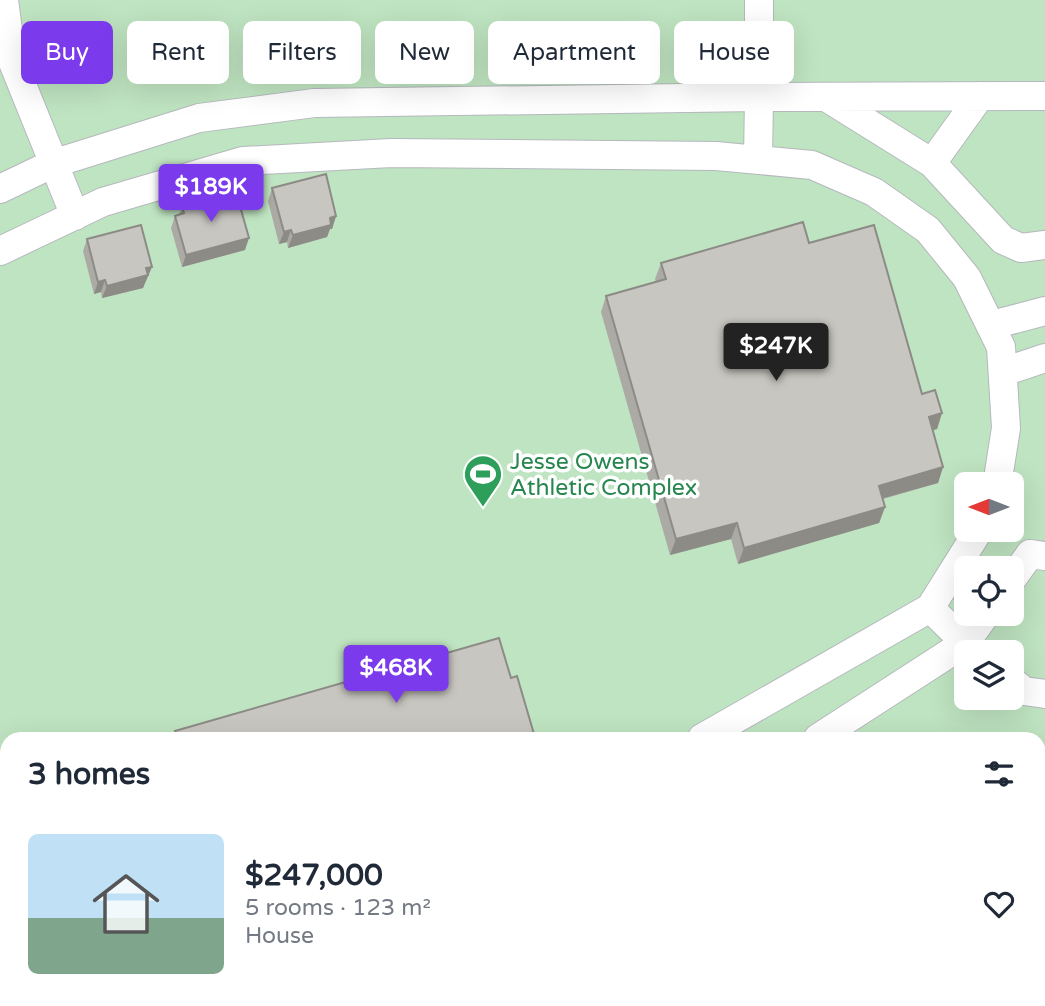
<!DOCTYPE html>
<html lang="en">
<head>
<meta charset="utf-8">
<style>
  :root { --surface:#fff; --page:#f6f6f7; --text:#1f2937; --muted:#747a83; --line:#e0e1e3; --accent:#7c3aed }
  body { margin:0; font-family:"Varela Round",sans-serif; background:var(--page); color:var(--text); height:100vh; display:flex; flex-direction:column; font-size:26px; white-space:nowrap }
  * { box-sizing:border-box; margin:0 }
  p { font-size:23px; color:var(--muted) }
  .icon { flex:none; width:38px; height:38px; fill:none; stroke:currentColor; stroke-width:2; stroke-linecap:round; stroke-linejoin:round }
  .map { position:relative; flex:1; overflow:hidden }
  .panel { position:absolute; left:0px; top:732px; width:1046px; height:275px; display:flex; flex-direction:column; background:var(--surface); border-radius:21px 21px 0 0; box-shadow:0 7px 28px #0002 }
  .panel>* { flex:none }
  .banner { position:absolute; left:21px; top:21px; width:1004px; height:63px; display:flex; gap:14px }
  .needle { width:46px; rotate:270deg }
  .fabs { position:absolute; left:954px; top:472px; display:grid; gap:14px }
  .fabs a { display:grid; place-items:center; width:70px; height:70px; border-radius:10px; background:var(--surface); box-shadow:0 7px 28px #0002; font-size:35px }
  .price { position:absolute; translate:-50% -60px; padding:0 16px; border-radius:7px; background:var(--accent); color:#fff; font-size:23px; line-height:46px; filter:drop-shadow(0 2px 4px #0008) }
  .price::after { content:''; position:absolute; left:50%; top:42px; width:21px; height:16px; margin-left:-10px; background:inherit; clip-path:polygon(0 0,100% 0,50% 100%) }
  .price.selected { background:#222; color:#fff }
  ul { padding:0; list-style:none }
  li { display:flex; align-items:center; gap:21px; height:175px; padding:0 28px }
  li+li { border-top:2px solid var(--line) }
  li span { display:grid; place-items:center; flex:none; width:196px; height:140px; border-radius:10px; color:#555 }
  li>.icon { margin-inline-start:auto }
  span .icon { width:84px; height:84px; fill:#fffc; stroke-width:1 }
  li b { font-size:30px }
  h2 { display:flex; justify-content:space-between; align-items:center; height:84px; padding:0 28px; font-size:30px }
  .tag { padding:0 24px; border-radius:10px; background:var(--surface); box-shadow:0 7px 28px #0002; font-size:24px; line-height:63px }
  .tag.selected { background:var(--accent); color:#fff }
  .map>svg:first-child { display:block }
  .pitch { fill:#bfe4c1; fill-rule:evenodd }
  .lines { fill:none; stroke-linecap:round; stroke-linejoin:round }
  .minor-casing { stroke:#b5b8bd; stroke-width:30 }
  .minor { stroke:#fff; stroke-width:28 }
  .wall { fill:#acaaa5 }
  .shaded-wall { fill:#8c8b86 }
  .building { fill:#c8c6c0; stroke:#8c8b86; stroke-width:2 }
  .labels { text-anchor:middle; stroke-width:7; stroke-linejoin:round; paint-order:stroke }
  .leisure-label { font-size:23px; fill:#27864d; stroke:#fff; text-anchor:start }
</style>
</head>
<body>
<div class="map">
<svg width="1045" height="1006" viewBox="0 0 1045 1006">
  <rect width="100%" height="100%" fill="#edebe2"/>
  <!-- pitch -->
  <path class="pitch" d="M0,0H1045V1006H0ZM966,485H1012V530H966ZM966,569H1012V614H966ZM966,653H1012V698H966ZM7,738H1040V999H7Z"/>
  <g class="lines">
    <!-- minor casing -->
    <g class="minor-casing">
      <path id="minor" d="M4,0L12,60L75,216
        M826,97L932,163L1003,240L1021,248L1045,245
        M758,160L759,97L1045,96
        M932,163L980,96
        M0,189L52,164L199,118L314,103L759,97V0
        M0,251L103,202L243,161L391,153L716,156L812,165L874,192L928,230L967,278L1001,347L1006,428L997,485
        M992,325L1045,311
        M1003,372L1045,358
        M1012,579L1030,554L1045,556
        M930,608L976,653
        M1012,681L1024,691L1045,694
        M702,738L930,608L979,530
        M818,738L965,643L986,614
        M1040,913L1045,910
        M0,922L7,924
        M0,980L7,981
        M360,999L362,1006
        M466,999L468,1006
        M820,999L824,1006
        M49,1006V999
        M884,1006L896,999"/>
    </g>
    <!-- minor -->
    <use href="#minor" class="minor"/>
  </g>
  <!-- wall -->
  <path class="wall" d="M272,188L336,216L332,229H330L327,237L288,248L287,242L279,244L268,201Z
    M182,207L245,250L182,267L171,228L175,216L179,215Z
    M87,239L148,279H146L143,288L102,298L101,292L94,294L83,251Z
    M809,243L922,394L942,413L937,429L933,430L943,467L938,483L883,499L885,507L879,523L738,564L731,539L670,555L601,312L606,296L656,282L655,279L661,263Z"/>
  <!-- shaded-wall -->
  <path class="shaded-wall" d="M336,216L332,229H330L327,237L288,248L293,235L330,218Z
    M291,230L287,242L279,244L284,232Z
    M249,238L245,250L182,267L186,255Z
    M152,267L143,288L102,298L107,286L146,268Z
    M105,280L101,292L94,294L98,282Z
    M942,413L937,429L923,433L929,417Z
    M943,467L938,483L873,501L879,486Z
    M885,507L879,523L738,564L744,548Z
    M737,523L731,539L670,555L676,539Z
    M534,734L532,738H517Z"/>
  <!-- building -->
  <path class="building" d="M326,174L336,216L330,218L331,225L293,235L291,230L284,232L272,188Z
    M228,194L230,201L238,199L249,238L186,255L175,216L184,213L182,207Z
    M803,222L809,243L874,225L922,394L935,390L942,413L929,417L943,467L879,486L885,507L744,548L737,523L676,539L606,296L666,279L661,263Z
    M141,225L152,267L146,268L148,275L107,286L105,280L98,282L87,239Z
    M499,638L511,678L517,676L534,734L517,738H177L175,731Z"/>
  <!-- icons -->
  <defs>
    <g id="stadium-pin" transform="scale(2.0125)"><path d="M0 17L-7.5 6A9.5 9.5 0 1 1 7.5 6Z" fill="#2e9e5b" stroke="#fff"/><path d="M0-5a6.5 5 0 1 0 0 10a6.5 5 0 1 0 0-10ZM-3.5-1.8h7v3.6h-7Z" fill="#fff"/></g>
  </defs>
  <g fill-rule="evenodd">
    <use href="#stadium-pin" x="483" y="474"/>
  </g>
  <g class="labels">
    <!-- leisure labels -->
    <g class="leisure-label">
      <text x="510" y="469">Jesse Owens<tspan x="510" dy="26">Athletic Complex</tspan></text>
    </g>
  </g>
</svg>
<div class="fabs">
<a><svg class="needle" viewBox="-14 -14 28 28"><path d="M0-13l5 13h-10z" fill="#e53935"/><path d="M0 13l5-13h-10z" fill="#747a83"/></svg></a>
<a><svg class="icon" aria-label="locate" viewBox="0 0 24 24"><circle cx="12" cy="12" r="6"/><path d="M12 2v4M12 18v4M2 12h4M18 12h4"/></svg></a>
<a><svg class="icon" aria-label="layers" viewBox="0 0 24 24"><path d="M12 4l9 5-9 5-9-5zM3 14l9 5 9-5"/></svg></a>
</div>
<b class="price" style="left:211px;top:224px">$189K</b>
<b class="price selected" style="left:776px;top:383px">$247K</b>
<b class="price" style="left:396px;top:705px">$468K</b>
<div class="banner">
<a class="tag selected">Buy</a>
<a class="tag">Rent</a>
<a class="tag">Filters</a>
<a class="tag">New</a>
<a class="tag">Apartment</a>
<a class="tag">House</a>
</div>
<section class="panel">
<h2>3 homes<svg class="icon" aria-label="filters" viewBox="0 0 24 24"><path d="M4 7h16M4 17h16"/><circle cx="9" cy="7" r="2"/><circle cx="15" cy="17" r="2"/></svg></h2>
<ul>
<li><span style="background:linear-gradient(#bfe0f5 60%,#7fa58c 0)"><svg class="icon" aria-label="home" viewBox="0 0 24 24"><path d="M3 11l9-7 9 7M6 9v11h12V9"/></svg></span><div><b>$247,000</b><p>5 rooms · 123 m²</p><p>House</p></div><svg class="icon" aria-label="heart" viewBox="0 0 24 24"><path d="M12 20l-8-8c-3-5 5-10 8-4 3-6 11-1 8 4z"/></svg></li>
</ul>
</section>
</div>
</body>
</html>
